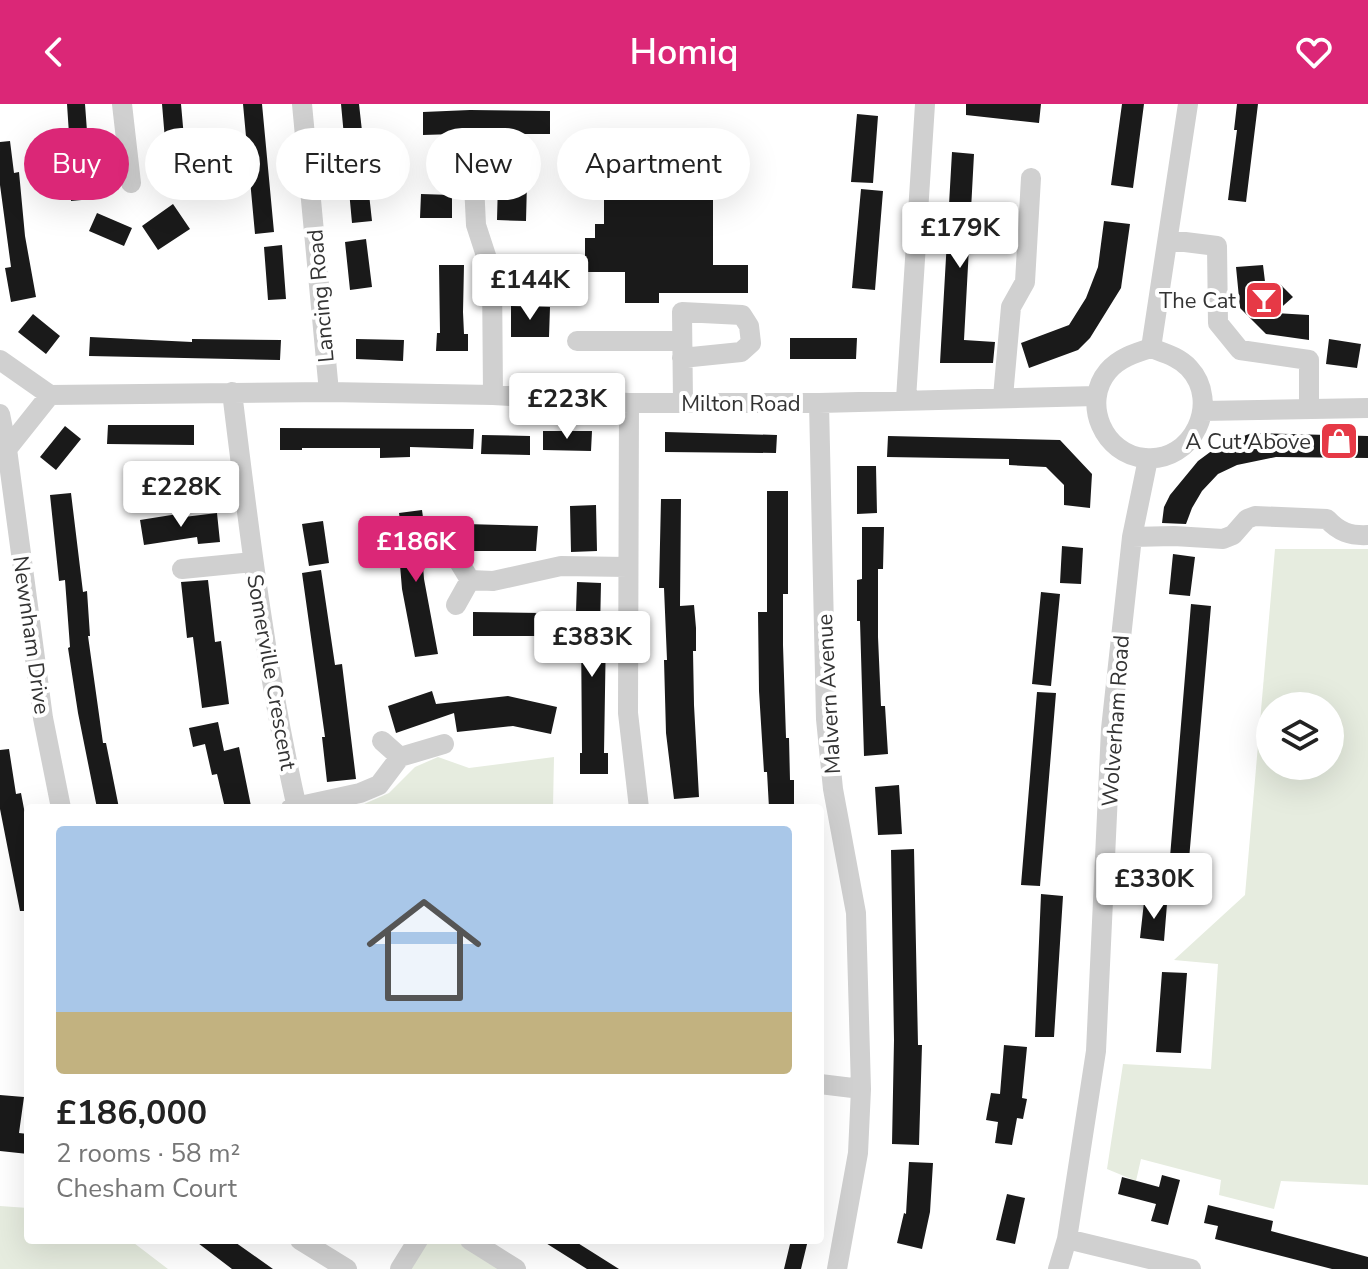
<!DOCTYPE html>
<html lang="en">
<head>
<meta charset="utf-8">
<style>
  :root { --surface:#fff; --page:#f2f2f2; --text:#222; --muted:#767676; --line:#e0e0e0; --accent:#db2777 }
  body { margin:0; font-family:"Nunito Sans",sans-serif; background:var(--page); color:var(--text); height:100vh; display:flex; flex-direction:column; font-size:30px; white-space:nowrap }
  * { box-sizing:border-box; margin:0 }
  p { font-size:26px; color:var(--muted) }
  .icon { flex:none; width:44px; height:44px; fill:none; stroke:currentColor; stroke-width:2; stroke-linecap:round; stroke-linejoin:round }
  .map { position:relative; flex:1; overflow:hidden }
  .sheet { position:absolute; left:24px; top:700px; width:800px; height:440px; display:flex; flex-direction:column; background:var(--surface); border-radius:8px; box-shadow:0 8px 32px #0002 }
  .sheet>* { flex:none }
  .hud { position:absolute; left:24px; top:24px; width:800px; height:72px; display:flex; gap:16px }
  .tools { position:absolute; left:1256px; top:588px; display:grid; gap:16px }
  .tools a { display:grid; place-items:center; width:88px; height:88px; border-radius:50%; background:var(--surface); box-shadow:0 8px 32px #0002; font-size:40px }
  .price { position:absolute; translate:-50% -68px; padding:0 18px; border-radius:8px; background:#fff; color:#222; font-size:26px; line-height:52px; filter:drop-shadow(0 2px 4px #0008) }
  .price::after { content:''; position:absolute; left:50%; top:48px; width:24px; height:18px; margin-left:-12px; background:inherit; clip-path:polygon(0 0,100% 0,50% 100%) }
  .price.current { background:var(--accent); color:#fff }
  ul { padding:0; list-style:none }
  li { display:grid; align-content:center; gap:16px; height:424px; padding:0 32px }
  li+li { border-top:2px solid var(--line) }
  li span { display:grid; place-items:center; height:248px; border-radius:8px; color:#555 }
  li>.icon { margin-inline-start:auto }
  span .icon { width:144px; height:144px; fill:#fffc; stroke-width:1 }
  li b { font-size:34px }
  .tag { padding:0 28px; border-radius:36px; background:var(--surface); box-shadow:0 8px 32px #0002; font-size:28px; line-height:72px }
  .tag.current { background:var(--accent); color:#fff }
  header { display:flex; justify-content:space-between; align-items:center; height:104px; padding:0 32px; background:var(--accent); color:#fff; font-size:36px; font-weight:600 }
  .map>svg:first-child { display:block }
  .green { fill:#e6ecdf; fill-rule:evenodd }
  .building { fill:#1a1a1a }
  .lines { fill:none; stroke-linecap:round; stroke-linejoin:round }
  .minor { stroke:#d0d0d0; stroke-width:20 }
  .labels { text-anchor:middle; stroke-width:8; stroke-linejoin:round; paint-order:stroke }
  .street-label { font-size:22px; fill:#333; stroke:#fff }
  .poi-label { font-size:22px; fill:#333; stroke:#fff; text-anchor:end }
</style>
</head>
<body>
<header><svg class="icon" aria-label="back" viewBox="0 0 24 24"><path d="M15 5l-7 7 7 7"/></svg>Homiq<svg class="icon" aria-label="heart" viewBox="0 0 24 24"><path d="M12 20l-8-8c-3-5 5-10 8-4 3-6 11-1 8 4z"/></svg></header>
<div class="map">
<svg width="1368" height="1165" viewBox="0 0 1368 1165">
  <rect width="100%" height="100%" fill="#fff"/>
  <!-- green -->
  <path class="green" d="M1275,445H1368V1081L1281,1077L1274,1105L1219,1091L1221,1076L1141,1055L1136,1077L1107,1065L1123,960L1211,965L1218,860L1174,856L1245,791ZM1330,602V662H1270V602Z
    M438,653L469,664L554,653L553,704H355L389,689L415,663Z
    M0,1102L28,1104V1136H130L168,1165H0Z
    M428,1136H457L503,1165H411Z"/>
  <!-- building -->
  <path class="building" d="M67,0H85L92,95L71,97L68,61L71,60Z
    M162,0H181L184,34L165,36Z
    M243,0H262L274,128L255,130Z
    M341,0H359L372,117L352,119Z
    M966,0H1041L1039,19L966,11Z
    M1122,0H1144L1133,84L1111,81Z
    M1237,0H1258L1246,98L1228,96L1237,26H1234Z
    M470,6L550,7V30H518V28L423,31V8Z
    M857,10L878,12L873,79L851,78Z
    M604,28H642V53H678V28H713V161H748V189H659V199H625V168H585V134H595V120H604Z
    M10,37L14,69L19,68L25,132L36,193L11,198L5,164L11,163L0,81V38Z
    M191,45L194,80L176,82L172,47Z
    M952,48L974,50L964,236L995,238L993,259H940Z
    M498,78H527L526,117L497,116Z
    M861,85L883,87L875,186L852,184Z
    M421,90L452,91V114H420Z
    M173,100L190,125L158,146L142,122Z
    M97,109L132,124L124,142L89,127Z
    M1104,117L1130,120L1121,184L1090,234L1078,246L1029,264L1021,239L1069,221L1086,194L1098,163Z
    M366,135L372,183L350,186L345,138Z
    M282,141L286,195L268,196L264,143Z
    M439,161H464L463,208L464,230H468V247H436L437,229H440Z
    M1263,161L1267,194L1280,180L1293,193L1275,209L1309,211V236L1266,230L1240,204L1236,163Z
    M511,202L550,203L549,233H511Z
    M33,210L60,232L46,250L18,228Z
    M90,233L192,238V235L281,236L280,256L89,252Z
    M790,234H857L856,255H790Z
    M356,235L404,236L403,257L356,255Z
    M1329,235L1361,240L1357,264L1326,260Z
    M108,321H194V341L107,340Z
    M65,322L81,335L56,366L40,353Z
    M280,324L474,325L473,345L410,343V353L380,354V344H302V346H280Z
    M543,327H592L591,347L543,346Z
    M665,328L777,331L776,349L665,348Z
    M1252,329L1368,332V354L1276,353L1237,361L1218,370L1202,387L1192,404L1186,420L1162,419L1164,403L1170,391L1198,357L1221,340Z
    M482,331L530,332V351L481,350Z
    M888,332L1060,336L1092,370L1090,404L1064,401V381L1046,363L1009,361V355L887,353Z
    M857,362H876L877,409L857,410Z
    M767,387H788V490H783V541L786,634H789L790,676H794V704H769L767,668H764L759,587L758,508H767Z
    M71,389L83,488L87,487L90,532H88L103,639H106L119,704H97L78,609L68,544L70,543L65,476L59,477L50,391Z
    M661,395H681L680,502L694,501L696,524V547H693L694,601L699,693L674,695L666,629L664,556H667L664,484H659Z
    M596,401L597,447L571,448L570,402Z
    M422,406L426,435L421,436L424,475L438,550L415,553L402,485L399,449L404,448L399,409Z
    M184,409V413L217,409L220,438L198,440L197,433L144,441L140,416Z
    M323,417L329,459L309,462L302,420Z
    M466,420L538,422L536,447H467Z
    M862,423H884L883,465H878V533L881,602H885L888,650L864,652L860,517H857V476L862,475Z
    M1062,442L1083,444L1081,480L1060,479Z
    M1173,450L1195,453L1190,492L1169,490Z
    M321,466L335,561L342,560L356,675L327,678L322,633H325L302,469Z
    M208,476L215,538L221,537L229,600L202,604L193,533L187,534L181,478Z
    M577,478L601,479L600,526H606L604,649H608V670H580V649H582L581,522H578L576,508Z
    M1041,488L1060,490L1051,582L1032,580Z
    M1191,500L1211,502L1186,790L1167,789Z
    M473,508L541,509V532H473Z
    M432,587L436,600L508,592L557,603L551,630L513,622L457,628L454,609L396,629L388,602Z
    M1037,588L1056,589L1040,782L1021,781Z
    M218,618L224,647L239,643L251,702L225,704L217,670L212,671L205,640L193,643L189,624Z
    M9,645L16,690L21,689L28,726V807H20L0,705V646Z
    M899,681L902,730L878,731L875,683Z
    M914,745L918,941H922L919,1041L892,1040L894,936L891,746Z
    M1041,790L1063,792L1054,933H1035Z
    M1144,798L1167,800L1164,837L1140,834Z
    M1162,868L1187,869L1181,949L1156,948Z
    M1004,941L1027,943L1022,994L1027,995L1023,1015L1017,1014L1012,1041L995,1039L998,1018L986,1016L991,989L1000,990Z
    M0,991L24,993L19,1029L28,1030V1050L0,1047Z
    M909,1058L933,1059L930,1108L922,1145L897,1139L904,1109L906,1110Z
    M1162,1071L1180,1076L1168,1121L1151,1117L1156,1100L1118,1090L1122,1073L1159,1083Z
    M1007,1090L1025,1094L1015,1140L996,1136Z
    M1208,1101L1273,1117L1271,1127L1368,1153V1165H1332L1215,1135L1218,1122L1204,1119Z
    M194,1136H232L273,1165H232Z
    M541,1136H573L619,1165H587Z
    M791,1136H808L801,1165H784Z"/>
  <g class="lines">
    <!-- minor -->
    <path class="minor" d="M122,0L131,79
      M302,0L329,288
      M446,57L473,59L476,121L492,170L493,291
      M473,59L505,57
      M1169,136L1217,142L1218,219L1240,246L1309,256V305
      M577,237H682
      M1151,244C1164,249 1179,253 1189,264C1221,298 1193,359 1145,354C1104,351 1081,299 1108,267C1119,254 1135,249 1151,244Z
      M1151,244L1188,0
      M682,254L741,248L751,239L749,222L742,211L682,208L683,299
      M0,256L50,291
      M232,288C249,428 266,567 297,704
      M1003,293L1011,203L1025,178L1031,74
      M906,295L925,0
      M629,299L628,609L639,704
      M819,299L826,615L833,685L856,809L861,985L858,1049L837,1165
      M1203,307L1368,304
      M0,310L7,345L43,614L61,704
      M7,345L50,291L329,288L493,291L629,299H819L1096,292
      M1132,433L1174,432L1223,435L1233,431L1247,415L1255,412L1327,415C1339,428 1350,432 1368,431
      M456,453L470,476
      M182,465L253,458
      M456,501L470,476L493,477L561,462L627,463
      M382,637L400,653
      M291,704L360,689L379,681L400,653L444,640
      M820,980L861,985
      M1067,1135L1191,1165
      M300,1136L347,1165
      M470,1136L516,1165
      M400,1165L418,1136
      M1058,1165L1067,1135L1096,947L1111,625L1132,433L1148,355"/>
  </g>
  <!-- icons -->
  <defs>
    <g id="bar-square" transform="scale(2)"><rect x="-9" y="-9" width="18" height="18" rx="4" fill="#e63946" stroke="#fff"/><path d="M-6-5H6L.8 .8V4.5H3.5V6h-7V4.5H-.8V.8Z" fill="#fff"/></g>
    <g id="shop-square" transform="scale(2)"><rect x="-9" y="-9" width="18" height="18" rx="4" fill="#e63946" stroke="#fff"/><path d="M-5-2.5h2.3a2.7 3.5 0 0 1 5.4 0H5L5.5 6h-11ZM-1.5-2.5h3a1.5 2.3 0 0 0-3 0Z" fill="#fff"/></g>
  </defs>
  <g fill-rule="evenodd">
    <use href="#bar-square" x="1264" y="196"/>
    <use href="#shop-square" x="1339" y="337"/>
  </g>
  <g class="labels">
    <!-- street labels -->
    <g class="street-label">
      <text transform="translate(320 192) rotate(-95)" y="8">Lancing Road</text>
      <text x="741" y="307">Milton Road</text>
      <text transform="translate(32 531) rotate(82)" y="8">Newnham Drive</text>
      <text transform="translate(272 568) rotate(80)" y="8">Somerville Crescent</text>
      <text transform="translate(828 590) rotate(-93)" y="8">Malvern Avenue</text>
      <text transform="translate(1115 617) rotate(-86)" y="8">Wolverham Road</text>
    </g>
    <!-- poi labels -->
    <g class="poi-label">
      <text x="1236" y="204">The Cat</text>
      <text x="1311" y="345">A Cut Above</text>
    </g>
  </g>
</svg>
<div class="tools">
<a><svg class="icon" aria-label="layers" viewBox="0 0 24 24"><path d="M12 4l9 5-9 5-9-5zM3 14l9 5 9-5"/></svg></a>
</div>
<b class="price" style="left:960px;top:166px">£179K</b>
<b class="price" style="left:530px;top:218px">£144K</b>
<b class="price" style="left:567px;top:337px">£223K</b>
<b class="price" style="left:181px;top:425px">£228K</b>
<b class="price current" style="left:416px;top:480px">£186K</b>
<b class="price" style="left:592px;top:575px">£383K</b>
<b class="price" style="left:1154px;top:817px">£330K</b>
<div class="hud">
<a class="tag current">Buy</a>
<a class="tag">Rent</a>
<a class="tag">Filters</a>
<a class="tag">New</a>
<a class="tag">Apartment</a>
</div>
<section class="sheet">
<ul>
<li><span style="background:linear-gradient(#a9c7e8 75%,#c2b280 0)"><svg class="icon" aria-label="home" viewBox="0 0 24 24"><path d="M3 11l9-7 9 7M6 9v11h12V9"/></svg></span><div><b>£186,000</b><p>2 rooms · 58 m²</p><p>Chesham Court</p></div></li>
</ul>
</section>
</div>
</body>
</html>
